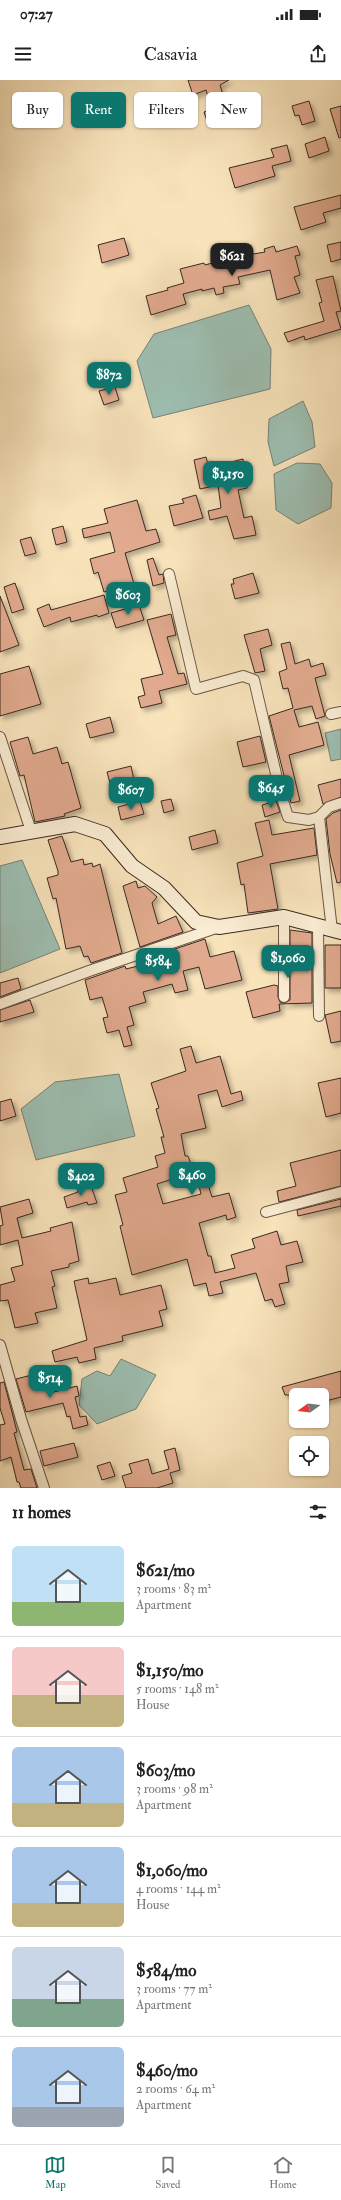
<!DOCTYPE html>
<html lang="en">
<head>
<meta charset="utf-8">
<style>
  :root { --surface:#fff; --page:#f6f6f6; --text:#222; --muted:#767676; --line:#e0e0e0; --accent:#0f766e }
  body { margin:0; font-family:"IM FELL Double Pica",serif; background:var(--page); color:var(--text); height:100vh; display:flex; flex-direction:column; font-size:15px; white-space:nowrap }
  * { box-sizing:border-box; margin:0 }
  p { font-size:13px; color:var(--muted) }
  .icon { flex:none; width:22px; height:22px; fill:none; stroke:currentColor; stroke-width:2; stroke-linecap:round; stroke-linejoin:round }
  .map { position:relative; height:1408px; overflow:hidden }
  .details { display:flex; flex-direction:column; background:var(--surface); flex:1 }
  .details>* { flex:none }
  .guide { position:absolute; left:12px; top:12px; width:317px; height:36px; display:flex; gap:8px }
  .needle { width:26px; rotate:255deg }
  .buttons { position:absolute; left:289px; top:1308px; display:grid; gap:8px }
  .buttons a { display:grid; place-items:center; width:40px; height:40px; border-radius:6px; background:var(--surface); box-shadow:0 1px 3px #0004; font-size:20px }
  .price { position:absolute; translate:-50% -34px; padding:0 9px; border-radius:8px; background:var(--accent); color:#fff; font-size:13px; line-height:26px; filter:drop-shadow(0 1px 2px #0008) }
  .price::after { content:''; position:absolute; left:50%; top:24px; width:12px; height:9px; margin-left:-6px; background:inherit; clip-path:polygon(0 0,100% 0,50% 100%) }
  .price.active { background:#222; color:#fff }
  ul { padding:0; list-style:none }
  li { display:flex; align-items:center; gap:12px; height:100px; padding:0 12px }
  li+li { border-top:1px solid var(--line) }
  li span { display:grid; place-items:center; flex:none; width:112px; height:80px; border-radius:6px; color:#555 }
  li>.icon { margin-inline-start:auto }
  span .icon { width:48px; height:48px; fill:#fffc; stroke-width:1 }
  li b { font-size:17px }
  h2 { display:flex; justify-content:space-between; align-items:center; height:48px; padding:0 12px; font-size:17px }
  .pill { padding:0 14px; border-radius:6px; background:var(--surface); box-shadow:0 1px 3px #0004; font-size:14px; line-height:36px }
  .pill.active { background:var(--accent); color:#fff }
  .status { display:flex; justify-content:space-between; align-items:center; height:28px; padding:0 20px; background:var(--surface); direction:ltr }
  .status svg { height:11px; fill:currentColor }
  header { display:flex; justify-content:space-between; align-items:center; height:52px; padding:0 12px; background:var(--surface); font-size:18px; font-weight:600 }
  .menu { display:flex; justify-content:space-around; align-items:center; height:56px; border-top:1px solid var(--line); background:var(--surface); font-size:11px; color:var(--muted) }
  .menu a { display:grid; justify-items:center; gap:2px }
  .menu .active { color:var(--accent) }
  .map>svg:first-child { display:block }
  .water { fill:#9dbeb1; stroke:#768277 }
  .building { fill:#e1aa8e; stroke:#3b2921; filter:url(#shadow) }
  .lines { fill:none; stroke-linecap:round; stroke-linejoin:round }
  .street-casing { stroke:#6a5848; stroke-width:12 }
  .secondary-casing { stroke:#3b2921; stroke-width:16 }
  .street { stroke:#faedd3; stroke-width:10 }
  .secondary { stroke:#faedd3; stroke-width:14 }
</style>
</head>
<body>
<div class="status"><b>07:27</b><svg viewBox="0 0 49 12"><path d="M0 12V9h3v3zM5 12V6h3v6zM10 12V3h3v9zM15 12V0h3v12zM26 1h20v11H26zM47 4h2v5h-2z"/></svg></div>
<header><svg class="icon" aria-label="menu" viewBox="0 0 24 24"><path d="M4 6h16M4 12h16M4 18h16"/></svg>Casavia<svg class="icon" aria-label="share" viewBox="0 0 24 24"><path d="M12 15V3M7 8l5-5 5 5M5 13v7h14v-7"/></svg></header>
<div class="map">
<svg width="341" height="1408" viewBox="0 0 341 1408">
  <defs>
    <filter id="shadow"><feDropShadow dx="3.5" dy="3.5" stdDeviation="2" flood-color="#0004"/></filter>
  </defs>
  <rect width="100%" height="100%" fill="#f8e3bb"/>
  <filter id="stains"><feTurbulence type="fractalNoise" baseFrequency=".005" numOctaves="4"/><feColorMatrix values="0 0 0 0 .2 0 0 0 0 .09 0 0 0 0 .02 0 0 0 .5 -.17"/></filter>
  <radialGradient id="worn" r=".72"><stop offset=".6" stop-color="#630" stop-opacity="0"/><stop offset="1" stop-color="#630" stop-opacity=".3"/></radialGradient>
  <!-- water -->
  <path class="water" d="M249,225L271,269L270,309L153,338L137,281L154,254Z
    M303,321L312,342L315,367L274,386L268,362L269,339Z
    M297,383L320,384L332,403L331,428L298,444L276,430L274,394Z
    M341,649V679L331,681L325,653Z
    M22,780L60,869L0,893V786Z
    M119,994L135,1056L36,1080L21,1029L55,1002Z
    M121,1279L156,1295L136,1329L97,1344L79,1325L82,1299L97,1291L110,1296Z"/>
  <!-- building -->
  <path class="building" d="M188,0H229L220,5L225,22L222,23L226,36L207,41L204,32L212,29L206,10L193,15Z
    M309,21L315,41L302,45L299,35L295,36L292,26Z
    M341,26V57L339,58L330,29Z
    M325,57L329,71L309,78L305,64Z
    M287,65L291,81L272,86L275,96L235,108L229,88L274,77L271,69Z
    M341,115V128L323,133L326,142L301,150L294,127Z
    M124,158L129,175L102,183L98,165Z
    M341,162V179L331,182L327,165Z
    M274,166L276,172L297,166L300,175L295,176L300,195L294,197L300,213L277,220L270,190L238,197L240,204L223,207L224,213L216,215L214,208L202,211V209L183,214L186,224L151,235L146,216L168,210L167,208L184,203L180,189L204,183L205,185L216,182V185L237,181L236,177L265,172L264,169Z
    M333,196L341,231L336,232L341,249L305,260L304,256L288,262L284,253L324,241L319,223L322,222L316,200Z
    M115,307L119,320L104,325L99,311Z
    M206,377L210,392L232,386L231,382L243,379L247,408L238,410L244,438L252,436L256,455L234,459L227,436L210,440L208,431L221,428L218,405L200,409L194,380Z
    M196,415L203,438L174,446L169,426L184,423L182,419Z
    M137,420L146,451L156,449L160,462L125,473L134,504L104,512L98,492L94,494L90,479L115,472L110,452L84,458L82,449L108,443L104,429Z
    M63,446L67,462L56,465L52,449Z
    M31,457L36,473L25,476L20,460Z
    M153,478L159,495L163,494L164,503L153,506L147,480Z
    M253,493L259,513L235,519L231,504H234L233,499Z
    M15,503L24,529L12,533L4,507Z
    M104,515L109,533L98,537L97,535L71,542L70,537L44,547L37,529L49,524L51,530Z
    M0,516L19,565L0,572Z
    M139,525L144,540L116,548L111,533Z
    M171,534L176,555L167,557L178,594L184,593L187,604L159,611L162,623L141,628L138,617L145,615L141,599L163,594L147,540Z
    M268,549L272,565L260,569L265,591L255,593L244,555Z
    M290,562L295,584L309,579L311,587L323,583L326,595L315,598L325,636L316,639L312,626L294,630L299,647L318,642L324,665L289,675L300,721L291,723L269,636L293,628L288,608L283,609L279,592L287,589L281,564Z
    M29,586L41,624L0,636V594Z
    M110,637L114,652L90,658L86,644Z
    M260,656L266,682L243,687L237,662Z
    M28,657L33,674L57,667L62,684L68,682L81,728L64,734L65,736L35,742L24,695L20,696L10,662Z
    M131,686L134,700L111,707L107,692Z
    M341,699V717L323,724L318,705Z
    M171,719L174,730L164,733L161,721Z
    M140,721L144,734L121,740L118,727Z
    M276,721L280,732L265,737L262,725Z
    M341,730V802L337,803L330,774L326,739L333,733Z
    M269,740L272,755L314,748L317,775L270,784L278,829L248,833L244,804L241,805L237,783L263,776L255,743Z
    M215,750L218,763L192,770L189,757Z
    M62,756L71,782L83,779L84,785L92,783L93,787L100,784L122,873L91,883L88,876L84,877L80,866L66,869L56,818L53,819L47,798L58,795V791L48,760Z
    M136,801L138,808L145,806L157,817L152,823L158,844L176,836L183,852L140,867L123,806Z
    M290,850L312,853V923L279,924L280,931L253,938L246,912L274,905L278,906V917L280,922L284,923L290,920Z
    M205,859L210,877L234,871L242,900L205,909L199,887L183,891L188,910L175,913L172,904L143,912L146,922L129,927L134,945L127,947L132,965L124,967L119,950L107,953L103,938L108,937L102,917L90,920L85,900L125,886L126,889L142,885L144,891L166,885L163,873Z
    M325,865H341V908H325Z
    M18,898L21,909L0,917V903Z
    M30,920L34,932L0,942V930Z
    M341,931V961L331,963L325,935Z
    M191,966L196,983L220,976L231,1014L241,1011L243,1020L222,1027L217,1010L198,1015L206,1048L181,1054L185,1076H188L194,1092L157,1104L163,1124L201,1114L198,1102L206,1099L212,1117L229,1113L236,1137L227,1140L226,1135L199,1143L208,1176H211L215,1193L235,1188L231,1175L255,1168L252,1159L277,1151L281,1165L297,1161L303,1182L286,1186L289,1202L279,1204L285,1224L275,1227L272,1219L265,1221L256,1193L220,1202L223,1213L209,1216L206,1203L194,1206L187,1179L132,1195L120,1146L123,1145L115,1115L127,1112L123,1098L158,1087L155,1076L165,1073L161,1057H164L156,1029L159,1028L151,1003L186,991L180,969Z
    M341,998V1033L326,1037L318,1003Z
    M11,1019L16,1036L0,1041V1022Z
    M341,1070V1106L279,1122L277,1111L296,1106L290,1083Z
    M90,1103L97,1123L88,1125L87,1122L67,1128L64,1117L78,1112L77,1107Z
    M29,1119L33,1133L17,1138L22,1158L51,1151L50,1148L72,1142L79,1181L69,1184V1187L51,1191L55,1206L52,1207L57,1228L35,1233L38,1243L15,1248L8,1220L0,1221V1205L15,1201L11,1188L23,1185L18,1160L0,1165V1146L3,1145L0,1127Z
    M341,1119V1126L298,1136L297,1130Z
    M88,1198L89,1204L116,1198L120,1215L161,1205L167,1229L159,1231L163,1246L122,1256L123,1261L94,1268L96,1279L79,1283L77,1277L55,1282L52,1271L87,1260L74,1201Z
    M341,1291V1317L322,1322V1315H285L282,1307Z
    M36,1294L40,1307L49,1305L50,1313L77,1306L79,1316L75,1317L80,1337L86,1336L88,1345L73,1349L70,1336L67,1337L63,1323L26,1332L16,1299Z
    M4,1302L13,1336L17,1352L14,1353L24,1390L31,1389L37,1408H21L19,1402H17L11,1377L0,1381V1345L5,1344L0,1328V1303Z
    M74,1363L78,1377L44,1386L40,1371Z
    M175,1368L180,1390L170,1393L173,1403L157,1408H126L122,1396L132,1393L129,1384L148,1379L152,1394L169,1389L164,1371Z
    M110,1382L115,1396L102,1400L97,1386Z"/>
  <g class="lines">
    <!-- street casing -->
    <g class="street-casing">
      <path id="street" d="M169,494L196,609L243,596L254,600L280,711L288,737L309,740L319,737L332,850
        M331,634L341,632
        M0,657L31,751
        M319,737L329,727L341,723
        M318,846L319,936
        M284,917V837
        M0,924L89,891L219,847
        M266,1132L341,1112
        M0,1265L21,1339L44,1408"/>
    </g>
    <!-- secondary casing -->
    <g class="secondary-casing">
      <path id="secondary" d="M0,757L75,744L105,754L132,786L164,808L196,842L219,847L284,837L341,852"/>
    </g>
    <!-- street -->
    <use href="#street" class="street"/>
    <!-- secondary -->
    <use href="#secondary" class="secondary"/>
  </g>
  <rect width="100%" height="100%" filter="url(#stains)"/>
  <rect width="100%" height="100%" fill="url(#worn)"/>
</svg>
<div class="buttons">
<a><svg class="needle" viewBox="-14 -14 28 28"><path d="M0-13l5 13h-10z" fill="#e53935"/><path d="M0 13l5-13h-10z" fill="#767676"/></svg></a>
<a><svg class="icon" aria-label="locate" viewBox="0 0 24 24"><circle cx="12" cy="12" r="6"/><path d="M12 2v4M12 18v4M2 12h4M18 12h4"/></svg></a>
</div>
<b class="price active" style="left:232px;top:197px">$621</b>
<b class="price" style="left:109px;top:316px">$872</b>
<b class="price" style="left:228px;top:415px">$1,150</b>
<b class="price" style="left:128px;top:536px">$603</b>
<b class="price" style="left:271px;top:729px">$645</b>
<b class="price" style="left:131px;top:731px">$607</b>
<b class="price" style="left:288px;top:899px">$1,060</b>
<b class="price" style="left:158px;top:902px">$584</b>
<b class="price" style="left:192px;top:1116px">$460</b>
<b class="price" style="left:81px;top:1117px">$402</b>
<b class="price" style="left:50px;top:1319px">$514</b>
<div class="guide">
<a class="pill">Buy</a>
<a class="pill active">Rent</a>
<a class="pill">Filters</a>
<a class="pill">New</a>
</div>
</div>
<section class="details">
<h2>11 homes<svg class="icon" aria-label="filters" viewBox="0 0 24 24"><path d="M4 7h16M4 17h16"/><circle cx="9" cy="7" r="2"/><circle cx="15" cy="17" r="2"/></svg></h2>
<ul>
<li><span style="background:linear-gradient(#bfe0f5 70%,#8fb573 0)"><svg class="icon" aria-label="home" viewBox="0 0 24 24"><path d="M3 11l9-7 9 7M6 9v11h12V9"/></svg></span><div><b>$621/mo</b><p>3 rooms · 83 m²</p><p>Apartment</p></div></li>
<li><span style="background:linear-gradient(#f6c9c9 60%,#c2b280 0)"><svg class="icon" aria-label="home" viewBox="0 0 24 24"><path d="M3 11l9-7 9 7M6 9v11h12V9"/></svg></span><div><b>$1,150/mo</b><p>5 rooms · 148 m²</p><p>House</p></div></li>
<li><span style="background:linear-gradient(#a9c7e8 70%,#c2b280 0)"><svg class="icon" aria-label="home" viewBox="0 0 24 24"><path d="M3 11l9-7 9 7M6 9v11h12V9"/></svg></span><div><b>$603/mo</b><p>3 rooms · 98 m²</p><p>Apartment</p></div></li>
<li><span style="background:linear-gradient(#a9c7e8 70%,#c2b280 0)"><svg class="icon" aria-label="home" viewBox="0 0 24 24"><path d="M3 11l9-7 9 7M6 9v11h12V9"/></svg></span><div><b>$1,060/mo</b><p>4 rooms · 144 m²</p><p>House</p></div></li>
<li><span style="background:linear-gradient(#c9d6e8 65%,#7fa58c 0)"><svg class="icon" aria-label="home" viewBox="0 0 24 24"><path d="M3 11l9-7 9 7M6 9v11h12V9"/></svg></span><div><b>$584/mo</b><p>3 rooms · 77 m²</p><p>Apartment</p></div></li>
<li><span style="background:linear-gradient(#a9c7e8 75%,#9aa5b1 0)"><svg class="icon" aria-label="home" viewBox="0 0 24 24"><path d="M3 11l9-7 9 7M6 9v11h12V9"/></svg></span><div><b>$460/mo</b><p>2 rooms · 64 m²</p><p>Apartment</p></div></li>
</ul>
</section>
<nav class="menu">
<a class="active"><svg class="icon" aria-label="map" viewBox="0 0 24 24"><path d="M3 6l6-2 6 2 6-2v14l-6 2-6-2-6 2zM9 4v14M15 6v14"/></svg>Map</a>
<a><svg class="icon" aria-label="saved" viewBox="0 0 24 24"><path d="M7 4h10v16l-5-4-5 4z"/></svg>Saved</a>
<a><svg class="icon" aria-label="home" viewBox="0 0 24 24"><path d="M3 11l9-7 9 7M6 9v11h12V9"/></svg>Home</a>
</nav>
</body>
</html>
